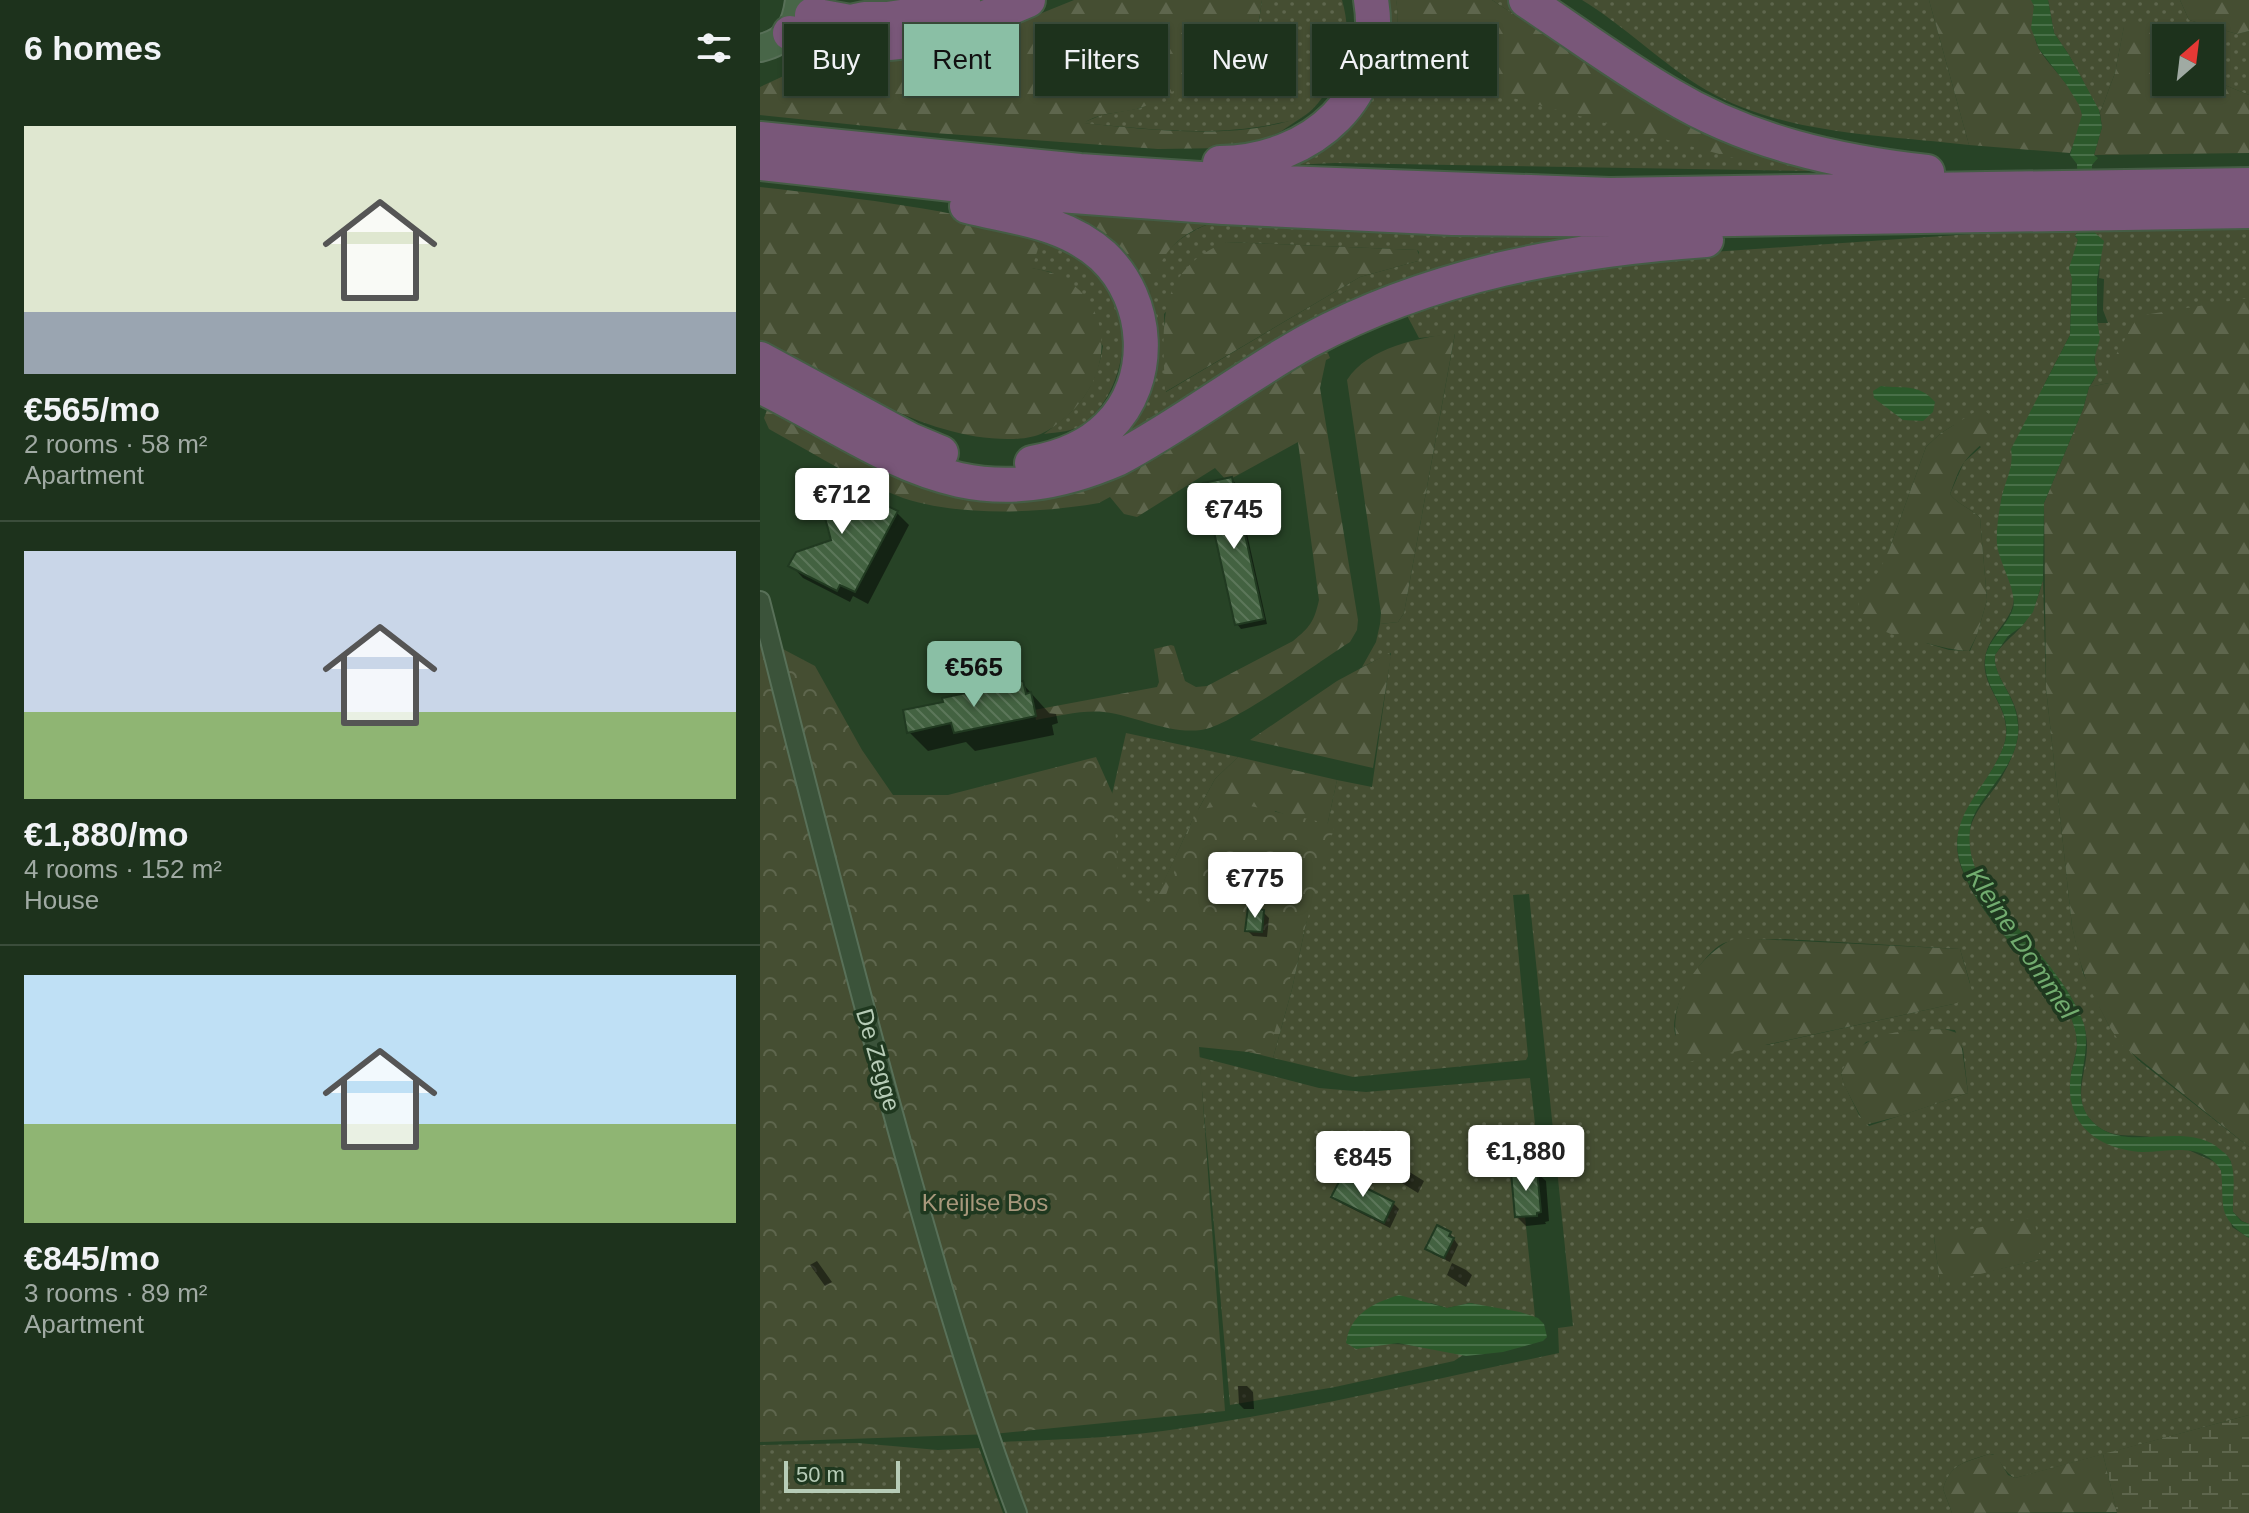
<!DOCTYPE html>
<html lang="en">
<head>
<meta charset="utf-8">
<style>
  :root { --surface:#1d321c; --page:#253a25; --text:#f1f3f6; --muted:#a0aaa3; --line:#3b4d3b; --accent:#8abfa5 }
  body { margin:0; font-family:Helvetica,sans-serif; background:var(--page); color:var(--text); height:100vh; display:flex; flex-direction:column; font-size:30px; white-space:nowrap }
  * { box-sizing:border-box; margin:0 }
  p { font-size:26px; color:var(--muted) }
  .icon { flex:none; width:44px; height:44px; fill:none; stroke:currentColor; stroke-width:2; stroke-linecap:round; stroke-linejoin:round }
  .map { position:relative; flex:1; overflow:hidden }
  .details { display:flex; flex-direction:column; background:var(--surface); width:760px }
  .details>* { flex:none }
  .hud { position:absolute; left:24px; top:24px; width:760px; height:72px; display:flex; gap:16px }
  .needle { width:52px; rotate:28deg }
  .fabs { position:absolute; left:1392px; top:24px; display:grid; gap:16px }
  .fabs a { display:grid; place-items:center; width:72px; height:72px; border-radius:0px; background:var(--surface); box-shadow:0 2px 6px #0004,0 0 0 2px var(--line); font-size:40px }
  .scale { position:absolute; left:24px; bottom:20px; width:116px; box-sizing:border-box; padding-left:8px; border:4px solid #b7ccb7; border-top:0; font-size:22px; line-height:28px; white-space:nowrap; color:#b7ccb7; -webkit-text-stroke:6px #1f381f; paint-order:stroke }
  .price { position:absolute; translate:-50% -68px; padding:0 18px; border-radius:8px; background:#fff; color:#222; font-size:26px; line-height:52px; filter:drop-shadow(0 2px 4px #0008) }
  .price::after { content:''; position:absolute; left:50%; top:48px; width:24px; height:18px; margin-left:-12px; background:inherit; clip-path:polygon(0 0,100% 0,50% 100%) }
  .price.current { background:var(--accent); color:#111 }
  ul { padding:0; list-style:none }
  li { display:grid; align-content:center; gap:16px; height:424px; padding:0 24px }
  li+li { border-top:2px solid var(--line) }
  li span { display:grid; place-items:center; height:248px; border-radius:0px; color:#555 }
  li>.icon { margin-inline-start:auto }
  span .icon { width:144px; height:144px; fill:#fffc; stroke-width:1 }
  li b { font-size:34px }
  h2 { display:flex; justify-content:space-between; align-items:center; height:96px; padding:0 24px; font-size:34px }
  .tag { padding:0 28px; border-radius:0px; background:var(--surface); box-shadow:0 2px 6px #0004,0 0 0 2px var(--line); font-size:28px; line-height:72px }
  .tag.current { background:var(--accent); color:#111 }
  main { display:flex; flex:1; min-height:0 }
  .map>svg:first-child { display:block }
  .grass { fill:url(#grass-dots); fill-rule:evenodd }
  .forest { fill:url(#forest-firs) }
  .wetland { fill:url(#wetland-marsh) }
  .park { fill:url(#park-crowns) }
  .water { fill:url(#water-rules) }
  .shadow { fill:#0007 }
  .building { fill:url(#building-back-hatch); stroke:#213a21; stroke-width:2 }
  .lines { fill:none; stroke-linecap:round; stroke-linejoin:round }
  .street-casing { stroke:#587058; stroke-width:22 }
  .secondary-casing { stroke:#587058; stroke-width:30 }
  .highway-casing { stroke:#455d45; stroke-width:38 }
  .street { stroke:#3b533a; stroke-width:18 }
  .secondary { stroke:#486648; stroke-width:26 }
  .highway { stroke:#795779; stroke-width:34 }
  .labels { text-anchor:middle; stroke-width:7; stroke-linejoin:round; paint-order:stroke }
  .street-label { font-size:24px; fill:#b7ccb7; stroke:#1f381f }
  .park-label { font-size:24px; fill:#a8987c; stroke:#1f381f }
  .water-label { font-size:26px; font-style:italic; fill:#72ac6f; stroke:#1f381f }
</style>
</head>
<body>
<main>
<section class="details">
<h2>6 homes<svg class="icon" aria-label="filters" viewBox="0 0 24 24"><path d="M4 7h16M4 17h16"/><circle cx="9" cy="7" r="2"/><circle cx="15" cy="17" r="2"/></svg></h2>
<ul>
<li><span style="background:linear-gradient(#dfe7d0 75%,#9aa5b1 0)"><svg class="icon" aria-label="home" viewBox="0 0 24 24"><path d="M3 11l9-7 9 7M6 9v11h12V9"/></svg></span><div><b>€565/mo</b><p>2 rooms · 58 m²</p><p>Apartment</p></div></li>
<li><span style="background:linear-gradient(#c9d6e8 65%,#8fb573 0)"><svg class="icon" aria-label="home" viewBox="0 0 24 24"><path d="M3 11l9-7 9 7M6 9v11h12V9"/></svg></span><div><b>€1,880/mo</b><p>4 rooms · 152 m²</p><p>House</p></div></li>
<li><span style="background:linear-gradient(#bfe0f5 60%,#8fb573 0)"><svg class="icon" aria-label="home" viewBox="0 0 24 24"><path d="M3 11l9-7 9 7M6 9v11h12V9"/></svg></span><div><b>€845/mo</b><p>3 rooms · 89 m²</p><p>Apartment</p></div></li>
</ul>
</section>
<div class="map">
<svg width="1489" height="1513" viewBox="0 0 1489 1513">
  <defs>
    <pattern id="grass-dots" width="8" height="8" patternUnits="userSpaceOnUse" patternTransform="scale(2)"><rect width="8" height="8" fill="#454e32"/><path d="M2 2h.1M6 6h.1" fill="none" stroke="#5e664d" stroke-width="1.8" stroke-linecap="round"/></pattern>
    <pattern id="forest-firs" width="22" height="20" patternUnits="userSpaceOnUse" patternTransform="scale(2)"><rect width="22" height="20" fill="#454e32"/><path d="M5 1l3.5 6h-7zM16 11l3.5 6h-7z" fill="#5e664d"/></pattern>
    <pattern id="wetland-marsh" width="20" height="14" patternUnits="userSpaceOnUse" patternTransform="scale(2)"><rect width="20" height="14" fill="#454e32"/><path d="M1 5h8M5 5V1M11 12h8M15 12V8" fill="none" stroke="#5e664d"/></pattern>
    <pattern id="park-crowns" width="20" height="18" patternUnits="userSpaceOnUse" patternTransform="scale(2)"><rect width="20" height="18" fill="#454e32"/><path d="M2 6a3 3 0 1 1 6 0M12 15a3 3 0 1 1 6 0" fill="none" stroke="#5e664d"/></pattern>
    <pattern id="water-rules" width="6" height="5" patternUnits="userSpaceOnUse" patternTransform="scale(2)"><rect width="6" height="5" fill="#2c592b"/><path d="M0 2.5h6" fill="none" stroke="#487048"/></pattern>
    <pattern id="building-back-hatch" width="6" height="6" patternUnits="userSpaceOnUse" patternTransform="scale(2)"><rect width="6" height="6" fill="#436241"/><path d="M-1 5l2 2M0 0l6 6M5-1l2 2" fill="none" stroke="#5c775a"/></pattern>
  </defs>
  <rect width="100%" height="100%" fill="#274326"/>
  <!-- grass -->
  <path class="grass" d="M502,0H582C589,25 588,41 579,66C572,83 560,106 544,116C535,121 523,122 514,124C451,137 385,129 322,123L342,115L381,108L465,57L488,40L499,22Z
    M615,0H636C641,24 634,42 628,64L947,133L879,97L732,0H756L901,95L1114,172L575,163L510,166L580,120Z
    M822,0H1169L1209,145C1122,135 1024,135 946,90C902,64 865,26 822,0Z
    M1288,0H1420L1429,20L1477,34L1489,31V95L1450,79V38H1418L1408,29L1364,27L1355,73L1340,113L1309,55L1294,33Z
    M457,221L890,238L759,256L375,434L332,444C349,403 371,361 385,318C391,299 390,276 401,259C414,240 436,228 457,221ZM466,242L657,250L659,252L658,261L600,277L406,392L404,314Z
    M1489,228V299H1482L1349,383L1329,387C1340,375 1333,370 1335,356C1336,344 1338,336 1338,323H1348L1343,310L1344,279L1339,278L1341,251L1333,231Z
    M1255,231H1318L1315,236L1318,240L1310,268L1312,278L1310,335L1284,385L1242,496L1239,518L1254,599C1252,622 1228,635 1225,658C1220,690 1255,708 1244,745C1230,787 1184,818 1201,867C1222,925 1277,964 1310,1014L1316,1032L1317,1047L1311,1074L1331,1134L1405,1149L1424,1148L1457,1163L1461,1170L1472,1227L1489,1238V1415L1255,1478C1245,1474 1241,1461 1233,1454H1229C1205,1462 1191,1463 1183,1489L1192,1513H268L242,1442C302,1439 363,1438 424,1428C550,1409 675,1379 799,1353L798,1328L813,1326L769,894L753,895L768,1056L766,1060L593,1077L513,1058L532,989L577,780L612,787L631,653L602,667L616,642L620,624L638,622L644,613L695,334L659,338L643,308L881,257ZM1194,425L1221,447L1204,462L1190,494C1198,505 1211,508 1220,518L1227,600L1217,635L1210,651L1189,650L1166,643L1129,550L1166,447L1181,433ZM1025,939L1200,949L1210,983L1193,1004L1007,1045L916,1036C906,1012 940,956 962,944C973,938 1010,940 1025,939ZM1185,1029L1195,1030L1203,1049L1208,1093L1109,1126L1099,1115L1084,1084L1081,1073L1084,1068L1106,1042L1147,1031ZM1174,1237L1281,1259L1180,1283Z
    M282,236C307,251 334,262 350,288C375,328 362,393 325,423C313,432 298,432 284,434C319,408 335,391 343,346L291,272L271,268Z
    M1283,580L1286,688L1312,926L1323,973L1350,1028L1378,1060L1489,1147V1224L1482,1221L1473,1212L1471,1161C1446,1153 1420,1143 1395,1138C1375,1133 1353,1140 1336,1125C1309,1103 1327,1075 1327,1046C1327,1031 1322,1018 1315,1005C1289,951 1215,905 1209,844C1207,816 1227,801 1240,780C1247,768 1254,754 1257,741C1266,699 1232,682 1235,655C1243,643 1252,637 1261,627C1273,614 1279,595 1283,580Z
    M366,733L478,757L455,779L432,821L390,912L364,898L341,872L348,812Z
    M439,1057L559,1088L606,1092L770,1078L780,1170L769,1168L773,1214L765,1216L775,1317L710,1303L687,1308L671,1303L596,1349C631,1338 668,1348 703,1355L694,1361L575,1387L470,1405Z
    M98,1443L178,1450L219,1448L243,1513H0V1445Z"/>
  <!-- forest -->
  <path class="forest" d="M314,0H502C500,12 500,26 492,36C481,50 401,101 383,107C363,114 341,111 324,123C392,130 478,141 544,116L520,132L493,144L467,148L398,149L174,133L0,115V87L58,60L65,47L147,57L205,44Z
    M636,0H732L879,97L947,133L997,155L1003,163L974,158L628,64C636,41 640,24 636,0Z
    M1169,0H1272C1278,16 1268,27 1279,49C1289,67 1324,97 1322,117C1321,125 1313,146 1310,153L1209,145Z
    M1420,0H1489V31L1477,34L1429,20Z
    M1389,21L1408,29L1418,38H1406V82H1450V79L1489,95V153L1334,155L1342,127L1340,113L1355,73L1364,26Z
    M0,187C95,198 190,208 282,236L272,268C350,280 363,366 308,415C290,431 279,438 254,439C167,442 74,379 0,340Z
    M284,213L457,221C403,238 395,267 385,317Z
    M466,242L657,250L660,257L658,261L600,277L405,392C403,326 394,272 466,242Z
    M1482,299H1489V1147L1362,1045L1350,1028L1327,983L1319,958L1312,926L1286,688L1284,503L1323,409L1329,387L1349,383L1348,369L1378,316Z
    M695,333L644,613L638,622L620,624L621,613L587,380C608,347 659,338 695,333Z
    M564,343L570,358L566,360L560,388L598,620L597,630L590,642C560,661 470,727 441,730C407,734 377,716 344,712C322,710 298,716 276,720L274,710L397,687L399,682L394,649L411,645L414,646L425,681L436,687L447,686L533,641C550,627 554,622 559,600L538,442L467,481L455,468L377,517L364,514L350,497L339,503C282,513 199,517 143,498C99,482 58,456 16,433L9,429L4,418L12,397L248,490Z
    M1221,408L1234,418C1228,446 1216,445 1203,464C1197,473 1194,484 1190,494C1198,505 1211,508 1220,518L1227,600L1217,635L1209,651C1194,650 1181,647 1166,643C1133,635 1126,636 1099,613L1098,597L1119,571L1129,550L1166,447L1181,433Z
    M629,653L631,656L613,768L490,740L577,681Z
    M478,757L577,780L532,989L513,1058L485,1051L529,816L515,811L500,878L358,979L432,821L455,779Z
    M976,938L1200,949L1212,991L1204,1001L1193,1004L928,1062C920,1057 920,1050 917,1040C907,1002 940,952 976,938Z
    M1185,1029L1200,1034L1208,1093L1140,1116L1105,1125L1084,1085L1081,1073C1103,1028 1141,1031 1185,1029Z
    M1274,1217L1281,1259L1180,1284L1174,1236Z
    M1229,1454L1236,1455L1248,1475L1255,1478L1343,1454L1357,1512L1192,1513L1183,1489C1191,1462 1205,1463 1229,1454Z"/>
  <!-- wetland -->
  <path class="wetland" d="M1489,1415V1513H1357L1343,1454Z"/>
  <!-- park -->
  <path class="park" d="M0,637L55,666L102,750L133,795H188L336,757L353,795L359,886L401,909L436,810L477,803L575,825L508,1054L439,1047L465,1411L233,1434L0,1442Z"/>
  <!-- water -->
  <path class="water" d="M1271,0H1288L1294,33L1309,55L1339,110L1342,127L1334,155L1338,158L1332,165L1333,231L1344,241L1337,279V320L1340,338L1334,360L1338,373L1329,387L1323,409L1284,503L1283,580L1273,612L1262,626L1248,636L1235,655C1232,679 1261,697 1258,734C1254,774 1213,799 1210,830C1204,880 1249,914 1276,949C1293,970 1312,994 1322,1019C1336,1052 1307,1091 1330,1119C1361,1156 1419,1121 1456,1146C1460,1150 1466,1153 1469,1158C1477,1172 1472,1197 1473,1212L1481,1221L1489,1224V1238C1455,1216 1465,1205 1461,1170C1442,1141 1410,1152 1382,1152C1372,1152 1356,1148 1347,1144C1317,1131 1306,1104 1311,1074C1313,1064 1317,1054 1317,1044C1317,1033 1313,1024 1310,1014C1277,964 1223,925 1202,868C1183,818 1226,791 1243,748C1257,711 1224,694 1225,661C1226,640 1247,628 1253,608C1258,592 1239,563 1237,544C1236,530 1239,510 1242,496C1246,479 1254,467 1251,449L1310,335L1312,279L1309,268L1318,240L1315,236L1319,230L1317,164L1310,155L1322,115L1319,105L1306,84L1279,49L1271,28L1274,6Z
    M1121,386C1143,389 1159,383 1175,402L1173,412L1163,421L1143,420L1114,398L1113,391Z
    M639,1295L687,1308L710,1303L760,1312L778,1318L784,1324L787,1337L783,1341L743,1352L706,1356L638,1343L596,1349L586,1343C590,1314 613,1303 639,1295Z"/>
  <!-- shadow -->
  <path class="shadow" d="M472,479L476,484L507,624L481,629L477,624Z
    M39,499L137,513L149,525L108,604L93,596L90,602L43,578L31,565L74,542L68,520L51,512Z
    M262,683L289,713L296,714L298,723L292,725L294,735L215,751L206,742L168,751L149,732Z
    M503,912L509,918L507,937L493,936L487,930Z
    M643,1168L664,1181L658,1193L637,1180Z
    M776,1172L786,1181L789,1221L785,1222L786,1224L766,1226L757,1217Z
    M574,1197L633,1203L639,1209L630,1228L579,1202Z
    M690,1233L698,1245L690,1262L706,1270L712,1275L706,1287L687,1275L692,1263L673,1254L668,1248Z
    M57,1261L72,1282L65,1286L50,1265Z
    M478,1386H487L493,1392L494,1409H484L479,1404Z"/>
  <!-- building -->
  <path class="building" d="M49,475L105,505L109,497L138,511L95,592L80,585L77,591L28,566L36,552L71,540L64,514L36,500Z
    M472,477L504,619L475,625L443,483Z
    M263,681L266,694L271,692L276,716L194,733L191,723L147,733L143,710L183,702L182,698Z
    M488,907L504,910L502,932L485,931Z
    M777,1170L781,1212L777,1213V1216L755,1217L751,1172Z
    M582,1176L634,1202L624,1223L571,1197Z
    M677,1225L691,1232L689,1236L694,1238L684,1258L665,1249Z"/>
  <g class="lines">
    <!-- street casing -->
    <g class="street-casing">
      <path id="street" d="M0,601C46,782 91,963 141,1142C176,1267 211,1391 257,1513"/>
    </g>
    <!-- secondary casing -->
    <g class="secondary-casing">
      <path id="secondary" d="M0,48C27,42 36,26 39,0"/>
    </g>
    <!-- highway casing -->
    <g class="highway-casing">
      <path id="highway" d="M766,0C814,32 860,66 910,95C988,142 1077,162 1167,172
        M52,15L90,22L104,19H127L170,13L203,0
        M30,33C131,57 176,39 268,0
        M0,139L320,171L470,181L850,195L1489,185
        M0,163L272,193L463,207L692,218L912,220L1489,211
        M460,163C552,162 627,96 611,0
        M207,206C255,218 304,221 343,256C390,300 395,381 348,427C328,447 300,458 272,463
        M0,359L150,440L181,453
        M0,386C130,451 204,525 357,459C423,424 483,377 548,341C672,274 808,250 946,240"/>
    </g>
    <!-- street -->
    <use href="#street" class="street"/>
    <!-- secondary -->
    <use href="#secondary" class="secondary"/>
    <!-- highway -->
    <use href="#highway" class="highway"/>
  </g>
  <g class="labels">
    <!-- street labels -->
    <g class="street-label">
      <text transform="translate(118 1060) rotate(74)" y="8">De Zegge</text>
    </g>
    <!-- park labels -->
    <g class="park-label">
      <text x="225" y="1211">Kreijlse Bos</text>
    </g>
    <!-- water labels -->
    <g class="water-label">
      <text transform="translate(1262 943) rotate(56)" y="9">Kleine Dommel</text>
    </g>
  </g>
</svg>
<div class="fabs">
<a><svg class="needle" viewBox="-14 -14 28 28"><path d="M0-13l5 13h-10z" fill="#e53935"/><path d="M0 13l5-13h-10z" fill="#a0aaa3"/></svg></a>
</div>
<div class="scale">50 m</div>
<b class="price" style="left:82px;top:536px">€712</b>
<b class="price" style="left:474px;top:551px">€745</b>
<b class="price current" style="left:214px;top:709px">€565</b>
<b class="price" style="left:495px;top:920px">€775</b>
<b class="price" style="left:766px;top:1193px">€1,880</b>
<b class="price" style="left:603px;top:1199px">€845</b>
<div class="hud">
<a class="tag">Buy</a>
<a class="tag current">Rent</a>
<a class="tag">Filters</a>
<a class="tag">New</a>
<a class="tag">Apartment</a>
</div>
</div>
</main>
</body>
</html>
